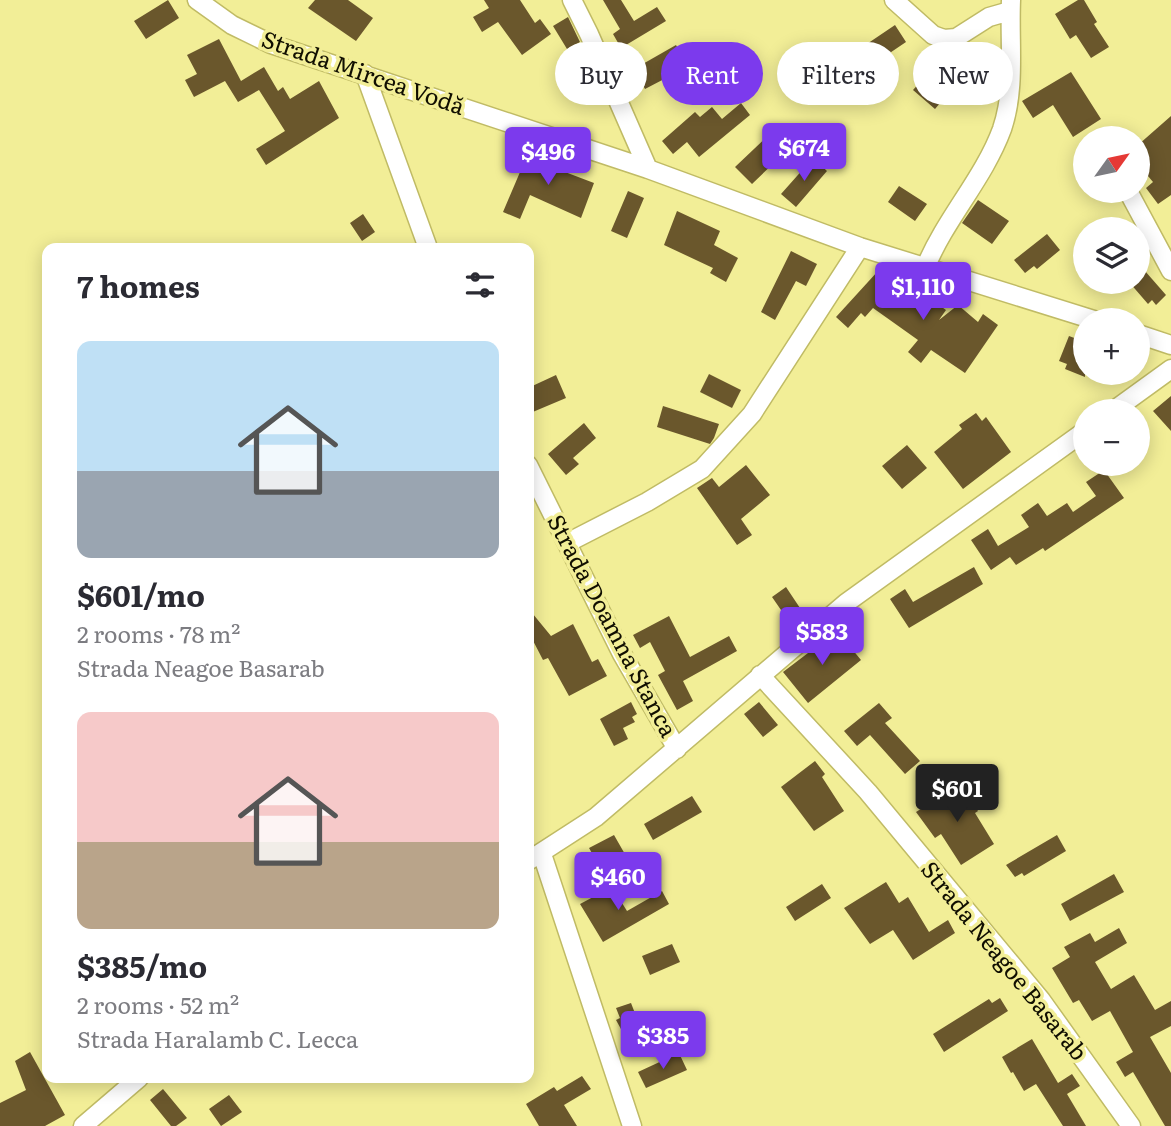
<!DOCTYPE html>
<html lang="en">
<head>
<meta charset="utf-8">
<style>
  :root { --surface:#fff; --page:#f2f2f3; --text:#2b2b33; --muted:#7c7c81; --accent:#7c3aed }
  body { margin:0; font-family:Literata,serif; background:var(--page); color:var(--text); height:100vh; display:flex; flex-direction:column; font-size:26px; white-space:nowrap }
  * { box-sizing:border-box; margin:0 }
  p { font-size:23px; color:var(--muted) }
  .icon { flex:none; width:38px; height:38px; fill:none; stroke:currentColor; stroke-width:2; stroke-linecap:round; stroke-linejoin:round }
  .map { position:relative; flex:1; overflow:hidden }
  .drawer { position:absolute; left:42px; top:243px; width:492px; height:840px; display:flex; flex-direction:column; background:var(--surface); border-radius:14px; box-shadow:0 4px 18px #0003 }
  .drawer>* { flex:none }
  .guide { position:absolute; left:555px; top:42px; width:511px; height:63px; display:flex; gap:14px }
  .needle { width:46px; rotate:57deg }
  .controls { position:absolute; left:1073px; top:126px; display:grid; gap:14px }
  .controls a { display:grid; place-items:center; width:77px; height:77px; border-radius:50%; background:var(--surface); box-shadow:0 4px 18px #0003; font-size:35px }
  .price { position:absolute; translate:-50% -60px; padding:0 16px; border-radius:7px; background:var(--accent); color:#fff; font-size:23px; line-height:46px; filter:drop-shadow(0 2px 4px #0008) }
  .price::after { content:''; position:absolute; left:50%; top:42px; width:21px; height:16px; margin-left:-10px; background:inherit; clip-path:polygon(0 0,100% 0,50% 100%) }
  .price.on { background:#222; color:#fff }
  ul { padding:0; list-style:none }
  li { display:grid; align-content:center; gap:14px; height:371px; padding:0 35px }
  li span { display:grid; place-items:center; height:217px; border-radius:14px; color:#555 }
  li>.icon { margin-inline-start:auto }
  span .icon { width:126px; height:126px; fill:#fffc; stroke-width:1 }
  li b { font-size:30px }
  h2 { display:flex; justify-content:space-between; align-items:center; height:84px; padding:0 35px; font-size:30px }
  .tag { padding:0 24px; border-radius:32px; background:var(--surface); box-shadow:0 4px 18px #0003; font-size:24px; line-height:63px }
  .tag.on { background:var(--accent); color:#fff }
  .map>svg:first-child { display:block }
  .building { fill:#6a572c }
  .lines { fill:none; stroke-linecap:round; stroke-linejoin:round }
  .street-casing { stroke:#c0bb65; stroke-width:21 }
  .street { stroke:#fff; stroke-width:18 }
  .labels { text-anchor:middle; stroke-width:7; stroke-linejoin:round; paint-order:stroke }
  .street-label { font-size:23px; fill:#100e00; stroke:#f2ee97 }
</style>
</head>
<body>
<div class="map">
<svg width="1171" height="1126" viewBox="0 0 1171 1126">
  <rect width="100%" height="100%" fill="#f2ee97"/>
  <!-- building -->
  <path class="building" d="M168,0L179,18L146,39L134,21Z
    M315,0H348L373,18L356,41L308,8Z
    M484,0H520L535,23L540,19L551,34L522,55L498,22L482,32L473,17L489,8Z
    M603,0H621L634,21L657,7L666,21L621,48L613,34L620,29Z
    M1078,0H1084L1097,22L1094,24L1109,47L1091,58L1076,35L1070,39L1055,14Z
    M568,17L580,42L567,49L553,26Z
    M895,25L906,42L869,67L858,50Z
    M219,39L241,81L264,67L278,91L283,87L290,99L319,81L339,118L266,165L256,149L285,131L259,90L238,102L225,81L194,97L185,80L197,74L187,55Z
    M676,45L684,60L665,71L668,77L645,89L634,69Z
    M931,70L940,78L946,71L958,82L935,109L913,90Z
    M1071,72L1101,119L1073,137L1053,105L1033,118L1022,101Z
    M741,103L750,115L699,157L687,142L673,154L662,141L695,112L700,117L712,107L722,119Z
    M1171,116V195L1158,204L1146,188L1153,182L1138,164V145Z
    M774,130L787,144L776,154L779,158L752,184L735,167Z
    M529,151L568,167L565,172L594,183L581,218L530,195L520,219L503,212Z
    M813,158L827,171L796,207L781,194Z
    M899,186L927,204L915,221L888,202Z
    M628,191L644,198L627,238L611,231Z
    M978,200L1009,221L992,244L962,223Z
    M677,211L720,231L714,245L738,258L726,282L710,273L713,268L664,245Z
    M363,214L375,232L362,241L350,223Z
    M1047,234L1060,250L1037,269L1034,266L1025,273L1014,260Z
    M791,251L817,264L806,286L796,281L775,320L761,312Z
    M1138,263L1166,295L1156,305L1152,300L1148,304L1129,282H1138Z
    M878,271L905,295L907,293L911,296L916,289L946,310L939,320L958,305L978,322L983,314L998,325L965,373L931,350L921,363L908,352L918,340L873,308L865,317L861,313L848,328L836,317Z
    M1069,336L1085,342V377L1065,369L1067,364L1059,361Z
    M709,374L741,390L732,408L700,392Z
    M556,375L566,398L528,414V388Z
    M1171,396V431L1153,411Z
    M663,406L719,424L714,438L710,444L657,427Z
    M976,413L982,421L986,417L1011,452L963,489L934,452L962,429L959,425Z
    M584,423L596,438L573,458L579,464L566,475L548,454Z
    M907,445L927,468L902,489L882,466Z
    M746,465L770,495L741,519L752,535L737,545L697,488L712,478L719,487Z
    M1104,470L1124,498L1045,551L1043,548L1016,565L1010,557L991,570L971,540L988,529L998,546L1029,527L1021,515L1038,503L1047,516L1067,503L1073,512L1096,496L1086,482Z
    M974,567L983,584L909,628L890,599L905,589L913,602Z
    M786,587L804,614L790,623L772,597Z
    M528,608L551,636L573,624L592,662L598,659L607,676L569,696L548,658L543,660L528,631Z
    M669,616L690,657L729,636L737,651L683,681L693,701L677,710L658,675L665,671L650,642L640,648L633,635Z
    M837,631L861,660L808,703L783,672Z
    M631,702L637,714L632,717L635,722L623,728L628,739L614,746L600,719Z
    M759,702L778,725L763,737L744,714Z
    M879,703L892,718L885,723L920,761L905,774L870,735L857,746L844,731Z
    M815,761L825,774L822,777L844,811L814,831L781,787Z
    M961,784L978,811L975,813L994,844L961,865L941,834L935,838L916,812Z
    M692,796L702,812L653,840L644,824Z
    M614,835L626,856L601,869L589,848Z
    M1057,835L1066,851L1024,876L1022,873L1015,877L1006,865Z
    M1114,874L1124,892L1070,921L1061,904Z
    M886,882L899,903L908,897L929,932L948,920L955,933L913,960L893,930L870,944L844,908Z
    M822,884L831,898L795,921L786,907Z
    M612,887L627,911L662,891L669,904L603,942L580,904Z
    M1119,928L1127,943L1095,962L1111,989L1134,975L1155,1010L1171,1001V1026L1150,1037L1171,1073V1126H1165L1133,1072L1125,1077L1116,1062L1133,1052L1110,1011L1092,1021L1079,1000L1073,1003L1052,968L1070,957L1064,947L1090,933L1095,942Z
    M672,944L680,962L650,975L642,956Z
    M1000,998L1008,1011L944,1052L933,1034L989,999L992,1003Z
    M631,1003L643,1034L627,1040L616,1020L620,1018L616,1008Z
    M1032,1039L1058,1083L1072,1074L1080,1086L1067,1094L1086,1126H1063L1036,1084L1024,1091L1013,1072L1011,1073L1002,1057Z
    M30,1052L65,1115L45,1126H0V1103L26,1090L15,1061Z
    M679,1053L687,1070L646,1088L638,1072Z
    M582,1076L591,1089L564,1105L577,1126H539L526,1104L554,1087L557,1091Z
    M163,1089L187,1118L176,1126H171L150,1100Z
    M229,1095L242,1112L221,1126L209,1109Z"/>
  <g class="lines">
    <!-- street casing -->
    <g class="street-casing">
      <path id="street" d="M197,0L232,25L271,44L648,169L860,247L1094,320
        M572,0L589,34L648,169
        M894,0L933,35L944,39L956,38L989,17L1010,11
        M365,74L428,248
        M1128,191L1171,271
        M926,266C946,218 984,178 1002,129C1016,88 1009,43 1011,0
        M1138,334L1171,345
        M1113,411L1171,369
        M528,465L622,654L677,749
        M567,543L647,502L702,469L752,414L860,247
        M760,675L868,792L1041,1000L1131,1126
        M542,854L632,1126
        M528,861L596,817L846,603L1085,431
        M83,1126L139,1078"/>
    </g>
    <!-- street -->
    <use href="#street" class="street"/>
  </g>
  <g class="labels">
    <!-- street labels -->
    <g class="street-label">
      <text transform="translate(363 73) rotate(19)" y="8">Strada Mircea Vodă</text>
      <text transform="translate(612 626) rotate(62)" y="8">Strada Doamna Stanca</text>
      <text transform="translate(1004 961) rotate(51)" y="8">Strada Neagoe Basarab</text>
    </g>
  </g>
</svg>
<div class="controls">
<a><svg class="needle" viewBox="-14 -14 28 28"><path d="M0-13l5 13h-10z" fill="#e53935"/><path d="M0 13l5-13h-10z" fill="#7c7c81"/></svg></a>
<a><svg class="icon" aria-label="layers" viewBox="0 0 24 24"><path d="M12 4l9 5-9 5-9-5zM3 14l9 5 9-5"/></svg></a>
<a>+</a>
<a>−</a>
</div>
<b class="price" style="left:804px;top:183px">$674</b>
<b class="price" style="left:548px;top:187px">$496</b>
<b class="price" style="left:923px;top:322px">$1,110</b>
<b class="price" style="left:822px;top:667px">$583</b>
<b class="price on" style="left:957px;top:824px">$601</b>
<b class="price" style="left:618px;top:912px">$460</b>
<b class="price" style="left:663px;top:1071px">$385</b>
<div class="guide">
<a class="tag">Buy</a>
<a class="tag on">Rent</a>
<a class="tag">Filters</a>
<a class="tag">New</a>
</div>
<section class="drawer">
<h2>7 homes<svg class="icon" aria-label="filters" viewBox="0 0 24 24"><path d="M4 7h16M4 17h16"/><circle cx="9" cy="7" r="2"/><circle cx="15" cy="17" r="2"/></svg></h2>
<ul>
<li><span style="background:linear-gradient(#bfe0f5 60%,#9aa5b1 0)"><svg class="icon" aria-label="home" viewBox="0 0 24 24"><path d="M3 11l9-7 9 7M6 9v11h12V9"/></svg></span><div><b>$601/mo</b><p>2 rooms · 78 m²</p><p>Strada Neagoe Basarab</p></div></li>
<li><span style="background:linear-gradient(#f6c9c9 60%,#b9a48a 0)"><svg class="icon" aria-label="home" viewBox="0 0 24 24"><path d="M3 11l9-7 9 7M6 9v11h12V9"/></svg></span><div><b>$385/mo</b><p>2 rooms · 52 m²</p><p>Strada Haralamb C. Lecca</p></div></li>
</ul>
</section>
</div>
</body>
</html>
